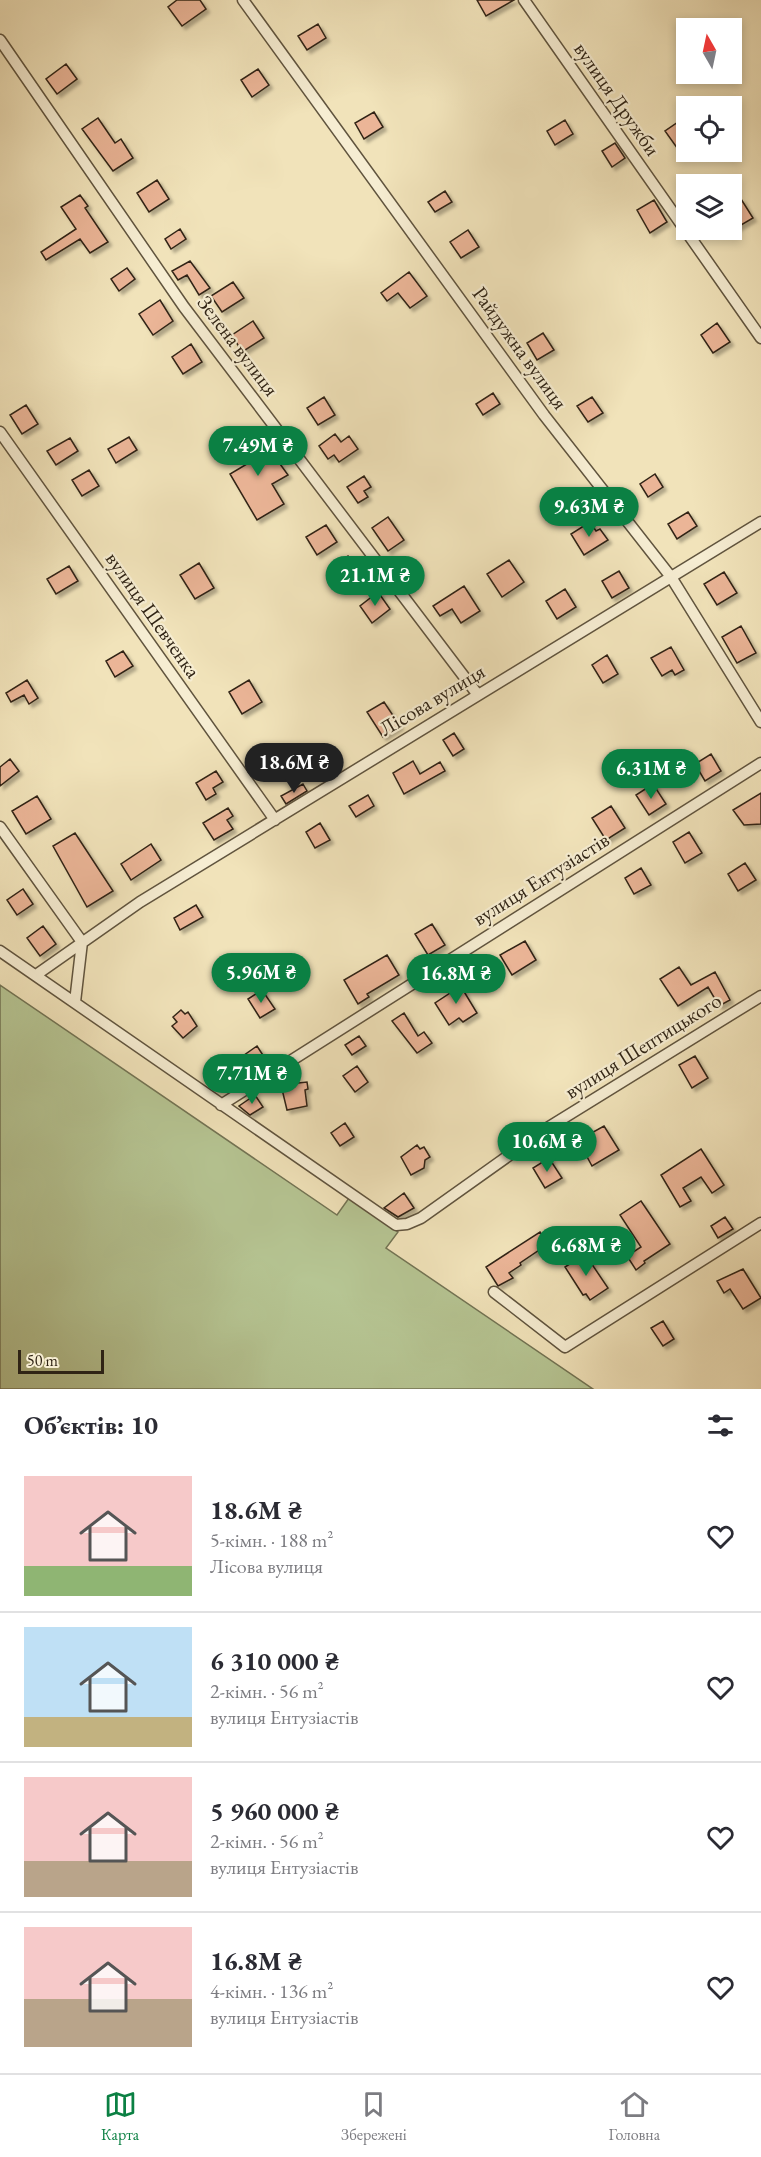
<!DOCTYPE html>
<html lang="uk">
<head>
<meta charset="utf-8">
<style>
  :root { --surface:#fff; --page:#f7f7f7; --text:#2b2b33; --muted:#7c7c81; --line:#e1e1e2; --accent:#0b8043 }
  body { margin:0; font-family:"EB Garamond",serif; background:var(--page); color:var(--text); height:100vh; display:flex; flex-direction:column; font-size:22px; white-space:nowrap }
  * { box-sizing:border-box; margin:0 }
  p { font-size:20px; color:var(--muted) }
  .icon { flex:none; width:33px; height:33px; fill:none; stroke:currentColor; stroke-width:2; stroke-linecap:round; stroke-linejoin:round }
  .map { position:relative; height:1389px; overflow:hidden }
  .details { display:flex; flex-direction:column; background:var(--surface); flex:1 }
  .details>* { flex:none }
  .needle { width:39px; rotate:351deg }
  .tools { position:absolute; left:676px; top:18px; display:grid; gap:12px }
  .tools a { display:grid; place-items:center; width:66px; height:66px; border-radius:0px; background:var(--surface); box-shadow:0 3px 9px #0003; font-size:30px }
  .scale { position:absolute; left:18px; bottom:15px; width:86px; box-sizing:border-box; padding-left:6px; border:3px solid #302415; border-top:0; font-size:16px; line-height:21px; white-space:nowrap; color:#302415; -webkit-text-stroke:4px #f6edd2; paint-order:stroke }
  .price { position:absolute; translate:-50% -51px; padding:0 14px; border-radius:21px; background:var(--accent); color:#fff; font-size:20px; line-height:39px; filter:drop-shadow(0 2px 3px #0008) }
  .price::after { content:''; position:absolute; left:50%; top:36px; width:18px; height:14px; margin-left:-9px; background:inherit; clip-path:polygon(0 0,100% 0,50% 100%) }
  .price.on { background:#222; color:#fff }
  ul { padding:0; list-style:none }
  li { display:flex; align-items:center; gap:18px; height:150px; padding:0 24px }
  li+li { border-top:2px solid var(--line) }
  li span { display:grid; place-items:center; flex:none; width:168px; height:120px; border-radius:0px; color:#555 }
  li>.icon { margin-inline-start:auto }
  span .icon { width:72px; height:72px; fill:#fffc; stroke-width:1 }
  li b { font-size:26px }
  h2 { display:flex; justify-content:space-between; align-items:center; height:72px; padding:0 24px; font-size:26px }
  .dock { display:flex; justify-content:space-around; align-items:center; height:84px; border-top:2px solid var(--line); background:var(--surface); font-size:16px; color:var(--muted) }
  .dock a { display:grid; justify-items:center; gap:3px }
  .dock .on { color:var(--accent) }
  .map>svg:first-child { display:block }
  .green { fill:#b6c593; stroke:#737454; stroke-width:1.5 }
  .building { fill:#ebb597; stroke:#302415; stroke-width:1.5; filter:url(#shadow) }
  .lines { fill:none; stroke-linecap:round; stroke-linejoin:round }
  .street-casing { stroke:#60543e; stroke-width:13 }
  .street { stroke:#f6edd2; stroke-width:10 }
  .labels { text-anchor:middle; stroke-width:4.5; stroke-linejoin:round; paint-order:stroke }
  .street-label { font-size:21px; fill:#302415; stroke:#f6edd2 }
</style>
</head>
<body>
<div class="map">
<svg width="761" height="1389" viewBox="0 0 761 1389">
  <defs>
    <filter id="shadow"><feDropShadow dx="3.5" dy="3.5" stdDeviation="1.5" flood-color="#0004"/></filter>
  </defs>
  <rect width="100%" height="100%" fill="#f1e3ba"/>
  <filter id="stains"><feTurbulence type="fractalNoise" baseFrequency=".00333" numOctaves="4"/><feColorMatrix values="0 0 0 0 .2 0 0 0 0 .09 0 0 0 0 .02 0 0 0 .5 -.17"/></filter>
  <radialGradient id="worn" r=".72"><stop offset=".6" stop-color="#630" stop-opacity="0"/><stop offset="1" stop-color="#630" stop-opacity=".3"/></radialGradient>
  <!-- green -->
  <path class="green" d="M0,985L337,1215L349,1198L398,1232L386,1248L593,1389H0Z"/>
  <!-- building -->
  <path class="building" d="M177,0H200L206,9L182,26L168,7Z
    M477,0H514L486,16Z
    M318,24L326,38L307,50L298,36Z
    M66,64L77,79L57,94L46,79Z
    M258,69L269,85L252,97L241,80Z
    M374,112L383,127L364,139L355,123Z
    M687,116V147L680,152L665,131Z
    M98,118L115,143L121,139L133,158L113,171L82,129Z
    M565,120L573,134L555,145L547,131Z
    M615,143L625,158L612,167L602,151Z
    M157,180L169,199L149,212L137,193Z
    M445,191L452,202L435,212L428,202Z
    M80,195L88,206L85,208L108,242L90,253L80,239L46,260L41,252L76,229L61,207Z
    M741,199L753,218L736,228L732,221V205Z
    M654,200L667,222L650,233L637,210Z
    M180,229L186,239L171,249L165,239Z
    M468,230L479,247L461,258L450,242Z
    M190,261L210,288L199,295L187,275L178,280L172,271Z
    M127,268L135,279L119,291L111,279Z
    M409,272L427,296L410,308L398,293L387,301L381,293Z
    M233,282L244,298L222,312L211,296Z
    M160,300L173,321L153,335L139,314Z
    M253,321L264,338L242,352L232,335Z
    M717,323L730,342L713,353L701,335Z
    M543,333L554,350L537,360L527,343Z
    M191,344L202,362L183,374L172,357Z
    M493,393L500,404L483,415L476,404Z
    M324,397L335,415L318,425L307,408Z
    M592,397L603,413L588,422L577,406Z
    M26,405L38,424L22,434L10,415Z
    M252,431L265,453L270,450L288,475L272,484L284,504L257,520L230,474L247,464L234,441Z
    M335,434L341,442L349,436L358,449L339,462L334,455L328,459L319,446Z
    M129,437L137,450L116,463L108,449Z
    M70,438L78,451L56,465L47,451Z
    M89,470L99,486L82,496L72,480Z
    M655,474L663,487L648,497L640,484Z
    M364,476L371,487L364,491L368,497L358,503L347,487Z
    M688,512L697,526L677,539L668,524Z
    M388,517L404,540L388,551L372,528Z
    M590,522L596,531L600,529L608,540L584,555L571,534Z
    M326,525L337,542L317,555L306,537Z
    M348,556L357,570L341,581L332,566Z
    M509,560L524,582L502,597L487,574Z
    M199,563L214,588L195,599L180,575Z
    M69,566L78,581L56,594L47,579Z
    M619,571L629,588L612,598L602,581Z
    M724,572L737,593L717,605L704,584Z
    M464,586L480,611L461,623L452,609L440,616L433,606Z
    M565,589L576,607L557,619L546,601Z
    M378,592L390,609L372,623L360,606Z
    M741,626L756,653L737,663L722,637Z
    M671,647L684,670L675,675L672,670L662,676L651,658Z
    M123,651L133,666L115,677L106,661Z
    M607,655L618,674L603,683L592,665Z
    M27,680L38,698L29,704L24,695L11,702L6,693Z
    M249,680L262,702L242,714L229,692Z
    M384,702L400,726L383,737L367,712Z
    M454,733L464,749L453,756L443,740Z
    M711,754L721,771L705,781L695,764Z
    M10,759L19,771L0,786V767Z
    M413,761L420,774L440,762L445,771L404,794L393,773Z
    M216,771L223,782L213,788L216,794L206,800L196,783Z
    M303,784L307,791L286,804L281,796Z
    M653,784L666,804L649,815L636,795Z
    M761,793V824L744,825L733,810Z
    M368,795L374,806L356,817L349,806Z
    M37,796L51,819L26,834L12,811Z
    M611,806L625,828L606,840L592,818Z
    M228,808L233,816L227,820L233,829L214,840L203,823Z
    M320,823L330,840L315,848L306,832Z
    M689,832L702,853L685,863L673,842Z
    M75,833L113,891L87,907L53,846Z
    M151,844L161,860L131,880L121,864Z
    M745,863L756,880L738,891L728,874Z
    M641,868L651,885L634,894L625,878Z
    M23,889L33,904L17,915L7,900Z
    M196,905L203,917L180,930L174,918Z
    M432,924L445,945L428,955L415,934Z
    M43,926L56,944L40,956L27,938Z
    M525,941L536,960L512,975L500,955Z
    M387,955L399,975L367,994L369,997L358,1004L344,980Z
    M679,967L691,985L715,972L730,1000L719,1006L708,987L678,1006L660,979Z
    M457,980L477,1013L463,1022L459,1018L449,1025L435,1003L453,991L449,985Z
    M262,990L275,1009L260,1018L248,999Z
    M181,1010L185,1014L188,1012L197,1026L183,1038L172,1026L177,1022L173,1017Z
    M404,1013L418,1036L424,1032L432,1043L417,1053L392,1021Z
    M359,1036L366,1046L352,1055L345,1045Z
    M257,1046L268,1063L251,1074L240,1058Z
    M695,1056L708,1078L692,1088L679,1065Z
    M357,1066L368,1082L355,1092L343,1076Z
    M307,1082L308,1089L305,1090L307,1106L287,1110L281,1085Z
    M255,1095L263,1107L250,1115L239,1106Z
    M345,1123L354,1137L340,1146L331,1133Z
    M604,1126L619,1150L592,1166L585,1153L593,1148L586,1136Z
    M417,1145L420,1149L424,1147L430,1157L425,1160L424,1168L411,1175L401,1157Z
    M701,1149L724,1185L712,1193L701,1177L683,1188L691,1201L680,1207L661,1175Z
    M549,1158L562,1178L545,1188L533,1168Z
    M404,1193L414,1208L398,1217L384,1208Z
    M641,1201L670,1244L644,1261L645,1263L636,1270L627,1256L641,1247L620,1215Z
    M725,1217L733,1229L718,1238L711,1226Z
    M540,1232L548,1244L520,1263L521,1265L509,1273L513,1278L498,1286L486,1267Z
    M585,1254L608,1288L590,1300L586,1294L583,1295L565,1267Z
    M743,1269L761,1298L743,1309L730,1289L724,1293L717,1281Z
    M663,1321L674,1339L663,1346L651,1328Z"/>
  <g class="lines">
    <!-- street casing -->
    <g class="street-casing">
      <path id="street" d="M243,0L544,415L671,577L761,722
        M524,0L761,338
        M0,40L184,307L478,695
        M0,432L275,820
        M0,827L82,942L75,1002
        M0,951L396,1225L407,1224L421,1218L549,1127L761,996
        M36,975L140,902L761,522
        M221,1105L761,763
        M494,1292L565,1347L761,1223"/>
    </g>
    <!-- street -->
    <use href="#street" class="street"/>
  </g>
  <g class="labels">
    <!-- street labels -->
    <g class="street-label">
      <text transform="translate(617 99) rotate(55)" y="7">вулиця Дружби</text>
      <text transform="translate(238 346) rotate(53)" y="7">Зелена вулиця</text>
      <text transform="translate(520 348) rotate(54)" y="7">Райдужна вулиця</text>
      <text transform="translate(153 615) rotate(55)" y="7">вулиця Шевченка</text>
      <text transform="translate(432 700) rotate(-31)" y="7">Лісова вулиця</text>
      <text transform="translate(541 879) rotate(-32)" y="7">вулиця Ентузіастів</text>
      <text transform="translate(643 1046) rotate(-32)" y="7">вулиця Шептицького</text>
    </g>
  </g>
  <rect width="100%" height="100%" filter="url(#stains)"/>
  <rect width="100%" height="100%" fill="url(#worn)"/>
</svg>
<div class="tools">
<a><svg class="needle" viewBox="-14 -14 28 28"><path d="M0-13l5 13h-10z" fill="#e53935"/><path d="M0 13l5-13h-10z" fill="#7c7c81"/></svg></a>
<a><svg class="icon" aria-label="locate" viewBox="0 0 24 24"><circle cx="12" cy="12" r="6"/><path d="M12 2v4M12 18v4M2 12h4M18 12h4"/></svg></a>
<a><svg class="icon" aria-label="layers" viewBox="0 0 24 24"><path d="M12 4l9 5-9 5-9-5zM3 14l9 5 9-5"/></svg></a>
</div>
<div class="scale">50 m</div>
<b class="price" style="left:258px;top:477px">7.49M ₴</b>
<b class="price" style="left:589px;top:538px">9.63M ₴</b>
<b class="price" style="left:375px;top:607px">21.1M ₴</b>
<b class="price on" style="left:294px;top:794px">18.6M ₴</b>
<b class="price" style="left:651px;top:800px">6.31M ₴</b>
<b class="price" style="left:261px;top:1004px">5.96M ₴</b>
<b class="price" style="left:456px;top:1005px">16.8M ₴</b>
<b class="price" style="left:252px;top:1105px">7.71M ₴</b>
<b class="price" style="left:547px;top:1173px">10.6M ₴</b>
<b class="price" style="left:586px;top:1277px">6.68M ₴</b>
</div>
<section class="details">
<h2>Об’єктів: 10<svg class="icon" aria-label="filters" viewBox="0 0 24 24"><path d="M4 7h16M4 17h16"/><circle cx="9" cy="7" r="2"/><circle cx="15" cy="17" r="2"/></svg></h2>
<ul>
<li><span style="background:linear-gradient(#f6c9c9 75%,#8fb573 0)"><svg class="icon" aria-label="home" viewBox="0 0 24 24"><path d="M3 11l9-7 9 7M6 9v11h12V9"/></svg></span><div><b>18.6M ₴</b><p>5-кімн. · 188 m²</p><p>Лісова вулиця</p></div><svg class="icon" aria-label="heart" viewBox="0 0 24 24"><path d="M12 20l-8-8c-3-5 5-10 8-4 3-6 11-1 8 4z"/></svg></li>
<li><span style="background:linear-gradient(#bfe0f5 75%,#c2b280 0)"><svg class="icon" aria-label="home" viewBox="0 0 24 24"><path d="M3 11l9-7 9 7M6 9v11h12V9"/></svg></span><div><b>6 310 000 ₴</b><p>2-кімн. · 56 m²</p><p>вулиця Ентузіастів</p></div><svg class="icon" aria-label="heart" viewBox="0 0 24 24"><path d="M12 20l-8-8c-3-5 5-10 8-4 3-6 11-1 8 4z"/></svg></li>
<li><span style="background:linear-gradient(#f6c9c9 70%,#b9a48a 0)"><svg class="icon" aria-label="home" viewBox="0 0 24 24"><path d="M3 11l9-7 9 7M6 9v11h12V9"/></svg></span><div><b>5 960 000 ₴</b><p>2-кімн. · 56 m²</p><p>вулиця Ентузіастів</p></div><svg class="icon" aria-label="heart" viewBox="0 0 24 24"><path d="M12 20l-8-8c-3-5 5-10 8-4 3-6 11-1 8 4z"/></svg></li>
<li><span style="background:linear-gradient(#f6c9c9 60%,#b9a48a 0)"><svg class="icon" aria-label="home" viewBox="0 0 24 24"><path d="M3 11l9-7 9 7M6 9v11h12V9"/></svg></span><div><b>16.8M ₴</b><p>4-кімн. · 136 m²</p><p>вулиця Ентузіастів</p></div><svg class="icon" aria-label="heart" viewBox="0 0 24 24"><path d="M12 20l-8-8c-3-5 5-10 8-4 3-6 11-1 8 4z"/></svg></li>
</ul>
</section>
<nav class="dock">
<a class="on"><svg class="icon" aria-label="map" viewBox="0 0 24 24"><path d="M3 6l6-2 6 2 6-2v14l-6 2-6-2-6 2zM9 4v14M15 6v14"/></svg>Карта</a>
<a><svg class="icon" aria-label="saved" viewBox="0 0 24 24"><path d="M7 4h10v16l-5-4-5 4z"/></svg>Збережені</a>
<a><svg class="icon" aria-label="home" viewBox="0 0 24 24"><path d="M3 11l9-7 9 7M6 9v11h12V9"/></svg>Головна</a>
</nav>
</body>
</html>
